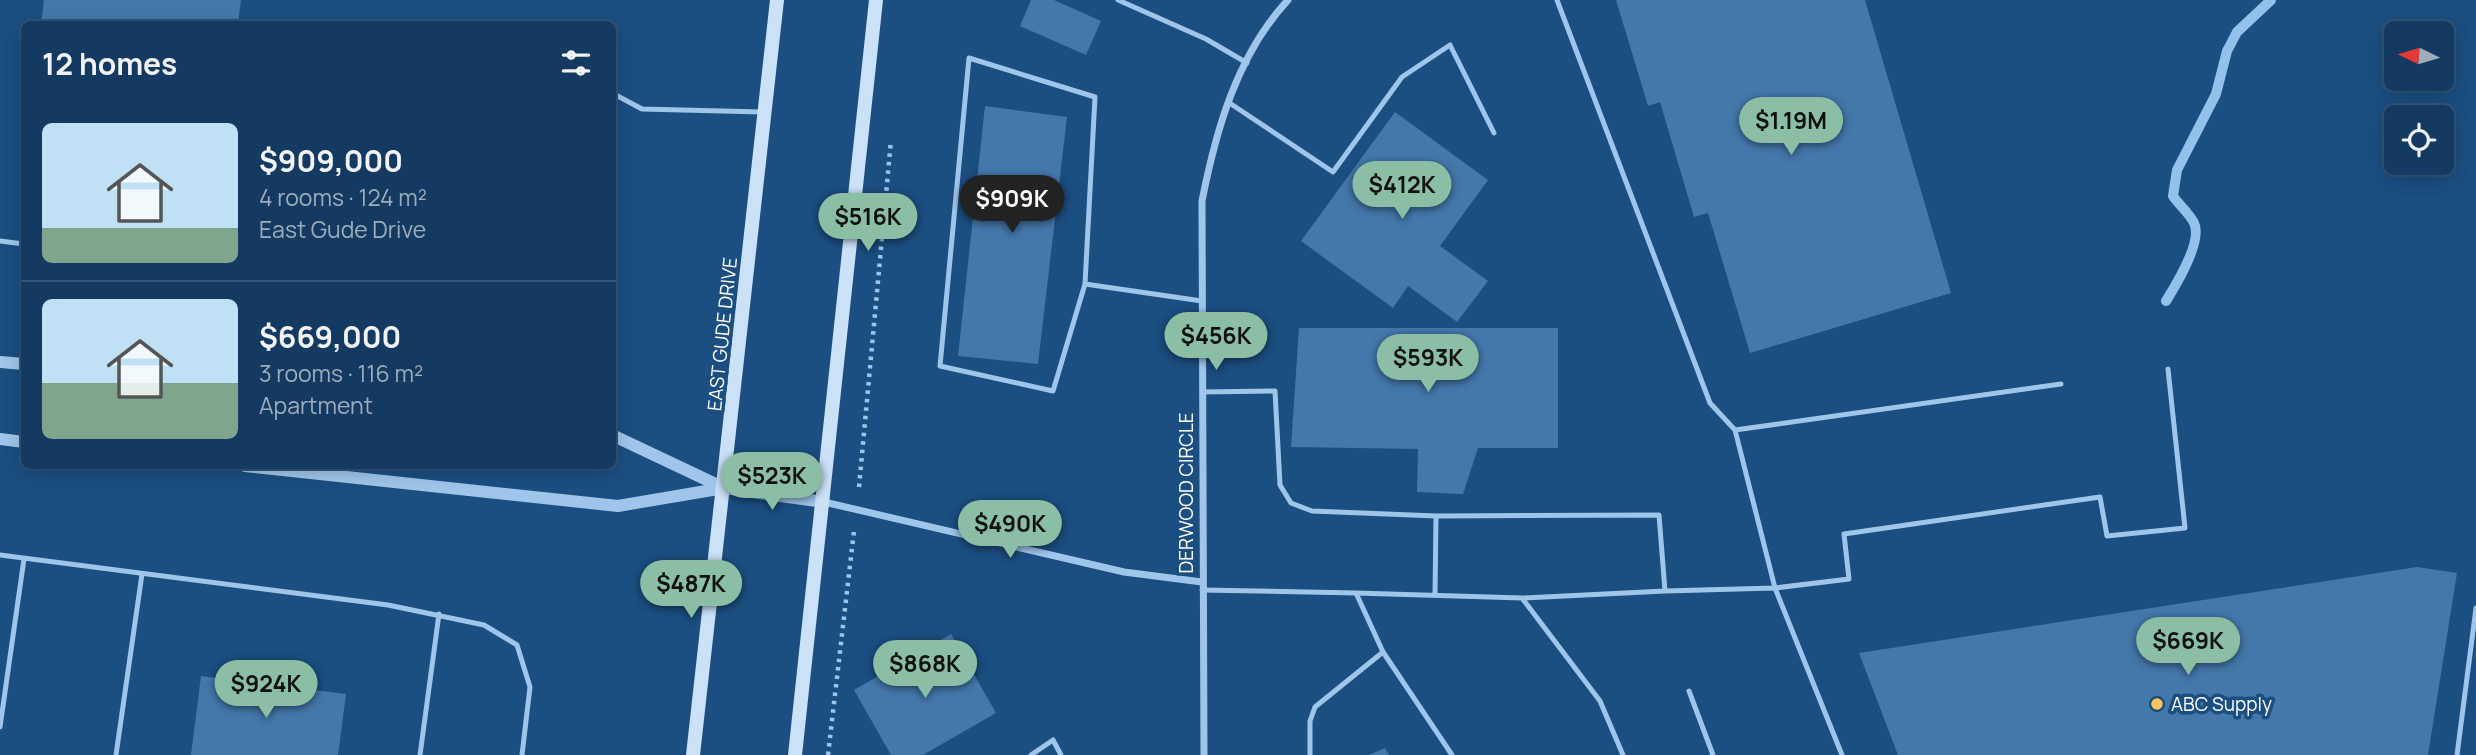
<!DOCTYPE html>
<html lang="en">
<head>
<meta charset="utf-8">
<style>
  :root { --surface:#143a61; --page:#1d4167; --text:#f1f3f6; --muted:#9dadbd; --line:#335476; --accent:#8abfa5 }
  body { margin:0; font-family:Manrope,sans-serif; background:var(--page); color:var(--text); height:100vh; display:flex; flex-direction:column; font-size:26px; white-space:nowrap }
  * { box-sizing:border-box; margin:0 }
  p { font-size:23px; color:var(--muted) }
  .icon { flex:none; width:38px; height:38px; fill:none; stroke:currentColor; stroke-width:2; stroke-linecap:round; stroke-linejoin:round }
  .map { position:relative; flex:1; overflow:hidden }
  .panel { position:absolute; left:21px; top:21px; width:595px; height:448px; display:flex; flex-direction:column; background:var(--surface); border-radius:10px; box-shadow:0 4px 18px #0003,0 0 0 2px var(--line) }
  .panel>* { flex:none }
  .needle { width:46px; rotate:275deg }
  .tools { position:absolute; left:2384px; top:21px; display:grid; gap:14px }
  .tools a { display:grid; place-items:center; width:70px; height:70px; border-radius:10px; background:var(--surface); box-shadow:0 4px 18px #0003,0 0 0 2px var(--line); font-size:35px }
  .price { position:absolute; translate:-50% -60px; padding:0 16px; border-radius:24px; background:var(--accent); color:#111; font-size:23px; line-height:46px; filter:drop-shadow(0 2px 4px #0008) }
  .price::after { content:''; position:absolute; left:50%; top:42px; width:21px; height:16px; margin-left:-10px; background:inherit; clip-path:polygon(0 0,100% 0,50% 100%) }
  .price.current { background:#222; color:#fff }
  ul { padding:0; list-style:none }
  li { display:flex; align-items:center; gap:21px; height:175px; padding:0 21px }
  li+li { border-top:2px solid var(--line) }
  li span { display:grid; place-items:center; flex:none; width:196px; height:140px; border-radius:10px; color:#555 }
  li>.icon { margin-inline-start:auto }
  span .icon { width:84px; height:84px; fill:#fffc; stroke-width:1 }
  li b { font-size:30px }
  h2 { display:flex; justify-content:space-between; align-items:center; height:84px; padding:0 21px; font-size:30px }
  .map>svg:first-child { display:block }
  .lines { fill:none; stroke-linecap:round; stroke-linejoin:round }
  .stream { stroke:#92c2ec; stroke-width:10 }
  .building { fill:#4478ab }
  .path { stroke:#9fc6ea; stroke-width:4.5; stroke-dasharray:3.5 5; stroke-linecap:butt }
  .service { stroke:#9fc6ea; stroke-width:5 }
  .minor { stroke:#9fc6ea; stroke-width:7 }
  .tertiary { stroke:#9fc6ea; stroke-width:12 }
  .secondary { stroke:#cbe1f8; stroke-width:14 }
  .poi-dot { fill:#fcc35c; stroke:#1b4e81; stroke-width:2.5 }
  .labels { text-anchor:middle; stroke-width:7; stroke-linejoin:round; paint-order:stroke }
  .street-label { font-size:19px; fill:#fff; stroke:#1b4e81 }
  .poi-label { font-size:19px; fill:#fff; stroke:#1b4e81; text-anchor:start }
</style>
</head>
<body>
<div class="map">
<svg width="2476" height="755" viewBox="0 0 2476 755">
  <rect width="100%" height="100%" fill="#1b4e81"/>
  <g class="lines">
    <!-- stream -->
    <path class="stream" d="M2166,301C2176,285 2203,241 2194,223C2190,214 2179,205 2173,196L2177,170L2216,94L2227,51L2237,32L2271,0"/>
  </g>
  <!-- building -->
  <path class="building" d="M44,0H241L238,24H41Z
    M1031,0H1054L1101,21L1086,55L1020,26Z
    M1616,0H1865L1951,293L1750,353L1708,213L1694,217L1660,102L1648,106Z
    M985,106L1067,117L1038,364L958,356Z
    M1395,112L1488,180L1440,246L1488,281L1457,322L1408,286L1393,308L1301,241Z
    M1299,328H1558V448H1478L1463,494L1417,492L1418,449L1291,447Z
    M2417,567L2457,573L2428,755H1898L1859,653Z
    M951,634L996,713L923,755H891L854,690Z
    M201,676L346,694L338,755H191Z
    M1385,748L1389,755H1369Z"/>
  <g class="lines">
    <!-- path -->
    <path class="path" d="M859,487L891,140
      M828,755L854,531"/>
    <!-- service -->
    <path class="service" d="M1118,0L1206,39L1247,63
      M1557,0L1710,403L1735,430
      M612,93L642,109L762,112
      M1228,102L1333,172L1402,77L1450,45L1494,133
      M0,241L24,244
      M1085,284L1095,97L969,58L940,366L1053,391L1085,284L1202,301
      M2061,384L1735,430L1775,588L1849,579L1844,534L2100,497L2107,536L2185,528L2168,369
      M1202,392L1275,391L1280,485L1291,503L1312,511L1436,516L1435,595
      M1436,516L1659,515L1665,591L1522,598
      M0,555L388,605L484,625L517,645L530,687L522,755
      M1202,590L1356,593L1383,652L1315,707L1310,721V755
      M1665,591L1775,588L1842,755
      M1356,593L1522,598L1600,701L1623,755
      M1383,652L1452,755
      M1689,691L1713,755
      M0,727L24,559
      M116,755L142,574
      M420,755L439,614
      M1031,755L1053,740L1061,755
      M2457,755L2476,608"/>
    <!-- minor -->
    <path class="minor" d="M824,502L1124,572L1202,582
      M1204,755L1202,201C1216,130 1237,55 1288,0"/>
    <!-- tertiary -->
    <path class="tertiary" d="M0,362L24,364
      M612,435L724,488
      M0,439L24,442
      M245,466L618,506L724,488L824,502"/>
    <!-- secondary -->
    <path class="secondary" d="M693,755L777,0
      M795,755L876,0"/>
  </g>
  <!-- markers -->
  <circle class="poi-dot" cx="2157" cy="704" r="7"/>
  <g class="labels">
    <!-- street labels -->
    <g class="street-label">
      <text transform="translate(722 334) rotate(-84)" y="7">EAST GUDE DRIVE</text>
      <text transform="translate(1186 493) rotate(-90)" y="7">DERWOOD CIRCLE</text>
    </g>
    <!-- poi labels -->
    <g class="poi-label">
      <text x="2171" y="711">ABC Supply</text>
    </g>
  </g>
</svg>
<div class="tools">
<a><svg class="needle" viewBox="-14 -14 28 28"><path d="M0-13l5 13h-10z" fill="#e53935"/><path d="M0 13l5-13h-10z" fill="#9dadbd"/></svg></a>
<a><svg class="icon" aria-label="locate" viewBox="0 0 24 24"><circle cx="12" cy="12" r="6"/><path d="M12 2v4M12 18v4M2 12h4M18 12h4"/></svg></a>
</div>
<b class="price" style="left:1791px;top:157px">$1.19M</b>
<b class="price" style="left:1402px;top:221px">$412K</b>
<b class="price current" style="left:1012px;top:235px">$909K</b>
<b class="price" style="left:868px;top:253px">$516K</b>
<b class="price" style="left:1216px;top:372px">$456K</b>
<b class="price" style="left:1428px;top:394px">$593K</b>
<b class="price" style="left:772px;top:512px">$523K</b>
<b class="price" style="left:1010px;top:560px">$490K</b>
<b class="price" style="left:691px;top:620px">$487K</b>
<b class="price" style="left:2188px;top:677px">$669K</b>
<b class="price" style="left:925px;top:700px">$868K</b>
<b class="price" style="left:266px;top:720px">$924K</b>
<section class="panel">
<h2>12 homes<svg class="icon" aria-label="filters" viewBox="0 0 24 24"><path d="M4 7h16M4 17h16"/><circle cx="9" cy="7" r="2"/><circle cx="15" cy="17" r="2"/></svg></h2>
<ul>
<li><span style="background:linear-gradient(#bfe0f5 75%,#7fa58c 0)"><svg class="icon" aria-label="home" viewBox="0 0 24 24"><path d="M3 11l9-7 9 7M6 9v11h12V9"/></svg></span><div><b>$909,000</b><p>4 rooms · 124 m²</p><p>East Gude Drive</p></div></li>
<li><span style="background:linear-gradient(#bfe0f5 60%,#7fa58c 0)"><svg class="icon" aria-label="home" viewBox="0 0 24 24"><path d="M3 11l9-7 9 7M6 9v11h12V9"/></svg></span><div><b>$669,000</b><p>3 rooms · 116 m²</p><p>Apartment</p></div></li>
</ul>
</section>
</div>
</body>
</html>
